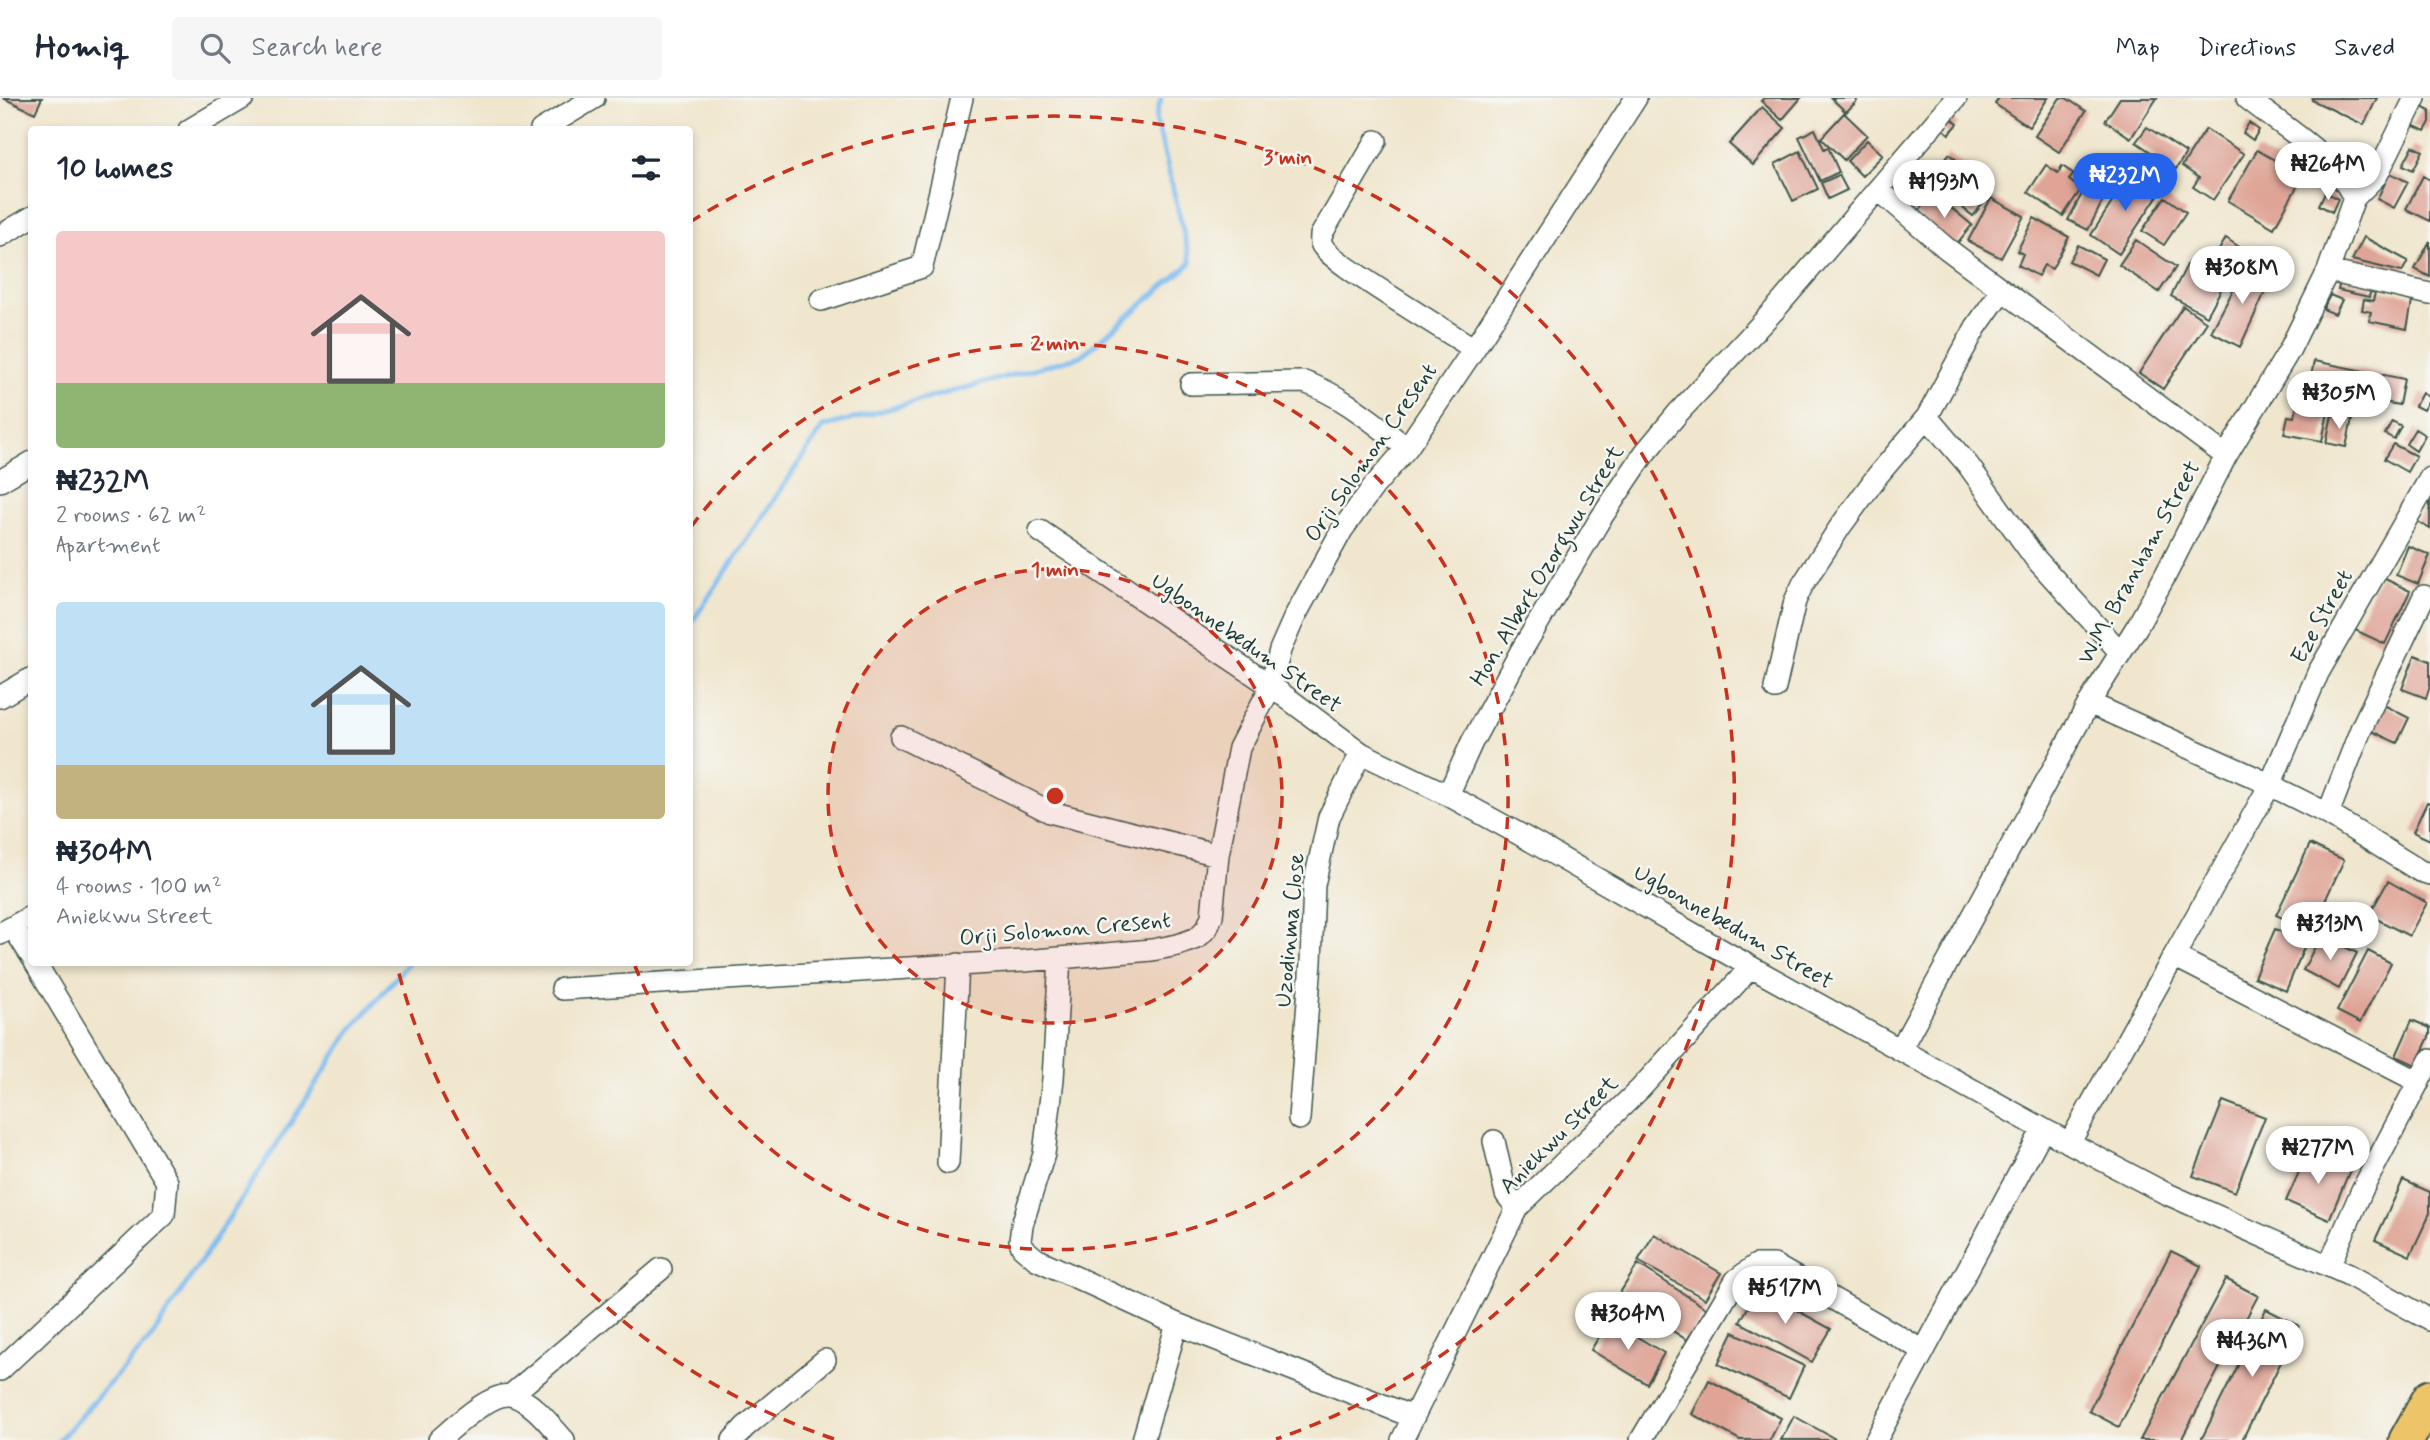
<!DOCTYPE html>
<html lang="en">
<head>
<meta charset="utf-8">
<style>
  :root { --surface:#fff; --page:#f6f6f7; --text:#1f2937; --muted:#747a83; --line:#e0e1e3; --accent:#2563eb }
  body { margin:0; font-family:Mynerve,sans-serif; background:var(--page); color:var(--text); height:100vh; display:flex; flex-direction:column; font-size:26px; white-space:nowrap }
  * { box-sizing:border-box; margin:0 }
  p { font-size:23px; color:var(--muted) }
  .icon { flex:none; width:38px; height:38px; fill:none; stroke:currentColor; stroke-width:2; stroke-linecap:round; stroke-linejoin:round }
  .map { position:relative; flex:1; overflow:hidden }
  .side { position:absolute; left:28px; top:28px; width:665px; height:840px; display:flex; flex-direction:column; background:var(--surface); border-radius:7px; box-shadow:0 4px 10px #0003 }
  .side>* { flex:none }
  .price { position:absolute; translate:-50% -60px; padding:0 16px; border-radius:24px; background:#fff; color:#222; font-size:23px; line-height:46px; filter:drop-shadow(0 2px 4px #0008) }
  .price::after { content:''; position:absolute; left:50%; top:42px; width:21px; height:16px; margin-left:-10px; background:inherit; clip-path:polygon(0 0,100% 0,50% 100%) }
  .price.on { background:var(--accent); color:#fff }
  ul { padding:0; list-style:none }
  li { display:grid; align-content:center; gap:14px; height:371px; padding:0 28px }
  li span { display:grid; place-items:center; height:217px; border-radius:7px; color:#555 }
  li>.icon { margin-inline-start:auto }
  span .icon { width:126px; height:126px; fill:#fffc; stroke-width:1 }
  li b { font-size:30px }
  h2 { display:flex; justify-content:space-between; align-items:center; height:84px; padding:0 28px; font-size:30px }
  header { display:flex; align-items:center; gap:42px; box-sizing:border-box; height:98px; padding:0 35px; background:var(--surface); border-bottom:2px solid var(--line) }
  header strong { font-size:33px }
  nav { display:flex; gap:38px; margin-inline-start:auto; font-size:24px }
  .search { width:490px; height:63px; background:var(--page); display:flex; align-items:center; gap:18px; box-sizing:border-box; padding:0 24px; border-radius:7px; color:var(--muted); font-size:26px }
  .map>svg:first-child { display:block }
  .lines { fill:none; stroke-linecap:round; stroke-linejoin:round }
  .stream { stroke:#7bbcf0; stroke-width:5 }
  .building { fill:#dfa496 }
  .minor-casing { stroke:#3e564b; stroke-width:24 }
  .trunk-casing { stroke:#3e564b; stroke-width:37 }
  .minor { stroke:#fff; stroke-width:21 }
  .trunk { stroke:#eec469; stroke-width:33 }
  .ring { fill:none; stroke:#c8321e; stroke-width:3.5; stroke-dasharray:12 9 }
  .labels { text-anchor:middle; stroke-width:5; stroke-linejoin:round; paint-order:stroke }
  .street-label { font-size:23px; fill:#1f3d34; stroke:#f6f6f2 }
  .centre { fill:#c8321e; stroke:#f6f6f2; stroke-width:3.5 }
  .ring-label { font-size:21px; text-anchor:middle; font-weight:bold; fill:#c8321e; stroke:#f6f6f2; stroke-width:5; stroke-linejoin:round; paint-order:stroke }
</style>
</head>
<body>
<header>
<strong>Homiq</strong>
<div class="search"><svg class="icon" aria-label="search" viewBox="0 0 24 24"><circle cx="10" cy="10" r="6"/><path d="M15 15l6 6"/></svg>Search here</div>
<nav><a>Map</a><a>Directions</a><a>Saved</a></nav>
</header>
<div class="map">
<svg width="2430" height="1342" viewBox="0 0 2430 1342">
  <rect width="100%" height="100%" fill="#f6f6f2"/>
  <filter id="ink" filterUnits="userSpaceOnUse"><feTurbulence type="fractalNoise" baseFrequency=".0143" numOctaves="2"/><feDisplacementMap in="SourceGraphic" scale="14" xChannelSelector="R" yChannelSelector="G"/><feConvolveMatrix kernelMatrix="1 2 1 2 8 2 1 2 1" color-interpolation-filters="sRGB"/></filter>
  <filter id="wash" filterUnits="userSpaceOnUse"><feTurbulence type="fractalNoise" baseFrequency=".00686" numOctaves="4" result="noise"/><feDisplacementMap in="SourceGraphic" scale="28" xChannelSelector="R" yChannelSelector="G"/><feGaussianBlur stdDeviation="1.57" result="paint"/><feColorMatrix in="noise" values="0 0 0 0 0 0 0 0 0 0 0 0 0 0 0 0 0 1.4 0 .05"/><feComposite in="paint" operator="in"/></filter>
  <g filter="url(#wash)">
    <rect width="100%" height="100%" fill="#f0e6cd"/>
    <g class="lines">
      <!-- stream -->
      <path class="stream" d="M690,527L823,329L1081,258L1191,165L1156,21L1161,0
        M59,1342L151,1240L351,932L409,864"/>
    </g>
    <g id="blocks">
      <!-- building -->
      <path class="building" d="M3,0H42L35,15Z
        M1764,0H1801L1782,22L1761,3Z
        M1831,0H1853L1857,3L1846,14Z
        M1999,0H2048L2029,29L1995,6Z
        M2060,0H2066L2086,13L2059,54L2035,38Z
        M2120,0H2157L2131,40L2105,23Z
        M2312,0H2377L2364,27L2312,2Z
        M1762,9L1785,30L1753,67L1729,46Z
        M2422,9L2430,13V24L2425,33L2412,27Z
        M1844,15L1867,37L1844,62L1821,40Z
        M1950,19L1958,26L1949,36L1941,29Z
        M2249,25L2259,32L2253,42L2243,35Z
        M2147,29L2186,55L2176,71L2136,44Z
        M1815,31L1824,51L1828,49L1839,74L1820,83L1799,39Z
        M2206,31L2244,56L2213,102L2193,89L2199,80L2182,68Z
        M1867,42L1883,57L1862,78L1847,63Z
        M2413,48L2423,53L2413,72L2403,67Z
        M2257,52L2303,78L2274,130L2228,103Z
        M1800,53L1818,91L1793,103L1775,66Z
        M1949,56L1994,91L1973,118L1928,83Z
        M2103,61L2118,68L2112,79L2098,71Z
        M2046,67L2058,75L2062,68L2074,76L2069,82L2081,91L2063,118L2028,94Z
        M2093,75L2112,85L2088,132L2068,122Z
        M2131,75L2160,94L2119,156L2091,137Z
        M2390,75L2408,84L2394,110L2377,101Z
        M1839,77L1847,92L1828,101L1821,85Z
        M2423,78L2430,82V123L2406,111Z
        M2325,94L2338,101L2332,114L2319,107Z
        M1933,95L1972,127L1955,148L1916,116Z
        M2165,99L2186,114L2164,147L2142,133Z
        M1991,100L2024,118L2001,160L1968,143Z
        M2034,120L2069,139L2052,171L2044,167L2038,178L2018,167L2023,156L2017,153Z
        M2364,139L2408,163L2402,174L2352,162Z
        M2226,140L2245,153L2236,166L2219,152Z
        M2136,142L2176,169L2159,194L2119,167Z
        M2430,143V179L2415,171Z
        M2078,147L2104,161L2096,177L2069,163Z
        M2188,165L2225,184L2207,218L2171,198Z
        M2247,166L2272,179L2240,249L2211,234Z
        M2341,180L2372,188L2369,199L2338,192Z
        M2376,191L2413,198L2407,231L2369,223L2371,214L2362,212L2364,201L2373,203Z
        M2330,197L2342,202L2335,216L2323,211Z
        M2183,208L2207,224L2163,291L2139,275Z
        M2314,263L2404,281L2399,307L2372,302L2371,306L2330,298L2331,293L2309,289Z
        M2422,295L2430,300L2423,312L2415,308Z
        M2297,307L2328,314L2322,343L2284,336L2288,318L2294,319Z
        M2332,317L2352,321L2346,349L2326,345Z
        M2392,323L2401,328L2394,341L2385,336Z
        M2415,331L2425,337L2416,353L2406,346Z
        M2393,346L2416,358L2407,374L2384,361Z
        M2430,400V431L2417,423Z
        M2408,448L2430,457L2418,486L2396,477Z
        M2379,478L2410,493L2385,546L2355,532Z
        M2415,557L2430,563V588L2426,600L2402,591Z
        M2382,606L2409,620L2397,645L2369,632Z
        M2427,704L2430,705V742L2413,734Z
        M2310,746L2344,762L2311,833L2276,817Z
        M2388,783L2427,805L2409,838L2369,817Z
        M2275,831L2306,845L2286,893L2254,879Z
        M2321,837L2357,855L2339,891L2303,872Z
        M2368,853L2391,865L2360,925L2337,913Z
        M2412,922L2430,930V937L2416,967L2396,958Z
        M2223,1003L2265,1019L2235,1094L2193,1078Z
        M2308,1054L2350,1072L2329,1122L2286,1103Z
        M2403,1082L2430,1094V1115L2410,1158L2375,1142Z
        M1654,1136L1721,1175L1705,1201L1638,1163Z
        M2171,1153L2201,1168L2119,1329L2089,1313Z
        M1638,1166L1707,1211L1687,1242L1618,1198Z
        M2226,1181L2258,1198L2181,1342H2140Z
        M1758,1191L1831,1231L1812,1264L1740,1224Z
        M2266,1211L2299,1228L2242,1342H2201Z
        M1609,1222L1664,1255L1647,1286L1591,1252Z
        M1733,1234L1804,1268L1789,1300L1718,1266Z
        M1709,1282L1781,1320L1770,1342H1740L1692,1316Z
        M1794,1318L1837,1342H1781Z"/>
    </g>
  </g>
  <g filter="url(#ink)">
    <use href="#blocks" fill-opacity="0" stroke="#3e564b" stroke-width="2"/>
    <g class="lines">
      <!-- minor casing -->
      <g class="minor-casing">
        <path id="minor" d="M2247,0C2284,30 2333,56 2354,100
          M189,32L243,0
          M541,32L594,0
          M1376,43L1321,137C1321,140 1320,144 1322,147C1328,163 1452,236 1474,251
          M1879,92L1946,150L2226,358
          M0,138L32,119
          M2328,173L2430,196
          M821,202L922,169L962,0
          M1191,286L1304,284C1342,297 1375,326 1407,350
          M1927,319L1976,229L2002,192
          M0,383L32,364
          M1040,433L1271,588L1361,655L1448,697L1519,736L1751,869L2043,1031L2163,1094L2349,1177L2430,1222
          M1775,590L1795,503L1803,486L1840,429L1878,377L1927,319L1968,367L2035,460L2120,554
          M0,599L32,580
          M2089,605L2254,679L2328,716L2420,773L2430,776
          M901,639L1050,714L1218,757
          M1448,697L1472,644L1520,555L1599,423L1644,356L1678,315L1779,207L1956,0
          M2328,716L2361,631L2424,498
          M13,829L32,859
          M0,836L32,818
          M1060,860L1053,981L1044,1056L1022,1127L1020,1143L1022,1149L1036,1161L1177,1226L1413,1319
          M562,891L1024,863L1152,852L1178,847L1197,840L1207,830L1212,818L1218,757L1239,650L1271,588L1280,552L1295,518L1342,432L1374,388L1407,350L1474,251L1636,0
          M1900,952L2089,605L2138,527L2165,478L2226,358L2289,253L2328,173L2354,100L2377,77L2415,0
          M2419,984L2174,858L2270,687L2318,575L2430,380
          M1299,1021L1311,864L1314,787L1329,719L1361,655
          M1494,1043L1506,1096L1517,1110
          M2070,1044L2174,858
          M948,1065L958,866
          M2329,1168L2362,1092L2430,962
          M0,1272L164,1117L167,1084L35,864
          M511,1297L661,1171
          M439,1342C454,1329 493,1291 514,1298C534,1305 550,1327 564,1342
          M733,1342L745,1329L825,1262
          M1143,1342L1177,1226
          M1402,1342L1517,1110L1640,991L1751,869
          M1641,1342L1736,1182L1756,1167H1774L1924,1253
          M1876,1342L2043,1031"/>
      </g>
      <!-- trunk casing -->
      <g class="trunk-casing">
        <path id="trunk" d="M2406,1342L2430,1299"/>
      </g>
      <!-- minor -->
      <use href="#minor" class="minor"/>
      <!-- trunk -->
      <use href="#trunk" class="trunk"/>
    </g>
  </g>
  <!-- distance rings -->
  <circle cx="1055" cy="698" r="227" fill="#c8321e" fill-opacity=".12"/>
  <g class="ring">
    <circle cx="1055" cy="698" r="227"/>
    <path d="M691 429A453 453 0 1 1 635 868"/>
    <path d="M834 1341A680 680 0 0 1 397 868M690 124A680 680 0 1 1 1276 1341"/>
  </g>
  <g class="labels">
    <!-- street labels -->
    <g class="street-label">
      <text transform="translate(1370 354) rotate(-55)" y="8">Orji Solomon Cresent</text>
      <text transform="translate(2138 464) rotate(-61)" y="8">W.M. Branham Street</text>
      <text transform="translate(1546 467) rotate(-59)" y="8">Hon. Albert Ozorgwu Street</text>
      <text transform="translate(2321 518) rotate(-61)" y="8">Eze Street</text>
      <text transform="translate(1247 544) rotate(35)" y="8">Ugbonnebedum Street</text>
      <text transform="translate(1734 828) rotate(30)" y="8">Ugbonnebedum Street</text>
      <text transform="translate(1065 830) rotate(-5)" y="8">Orji Solomon Cresent</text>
      <text transform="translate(1289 832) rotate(-85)" y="8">Uzodinma Close</text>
      <text transform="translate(1558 1036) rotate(-45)" y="8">Aniekwu Street</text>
    </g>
  </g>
  <circle cx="1055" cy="698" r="10" class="centre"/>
  <g class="ring-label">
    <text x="1288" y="66">3 min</text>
    <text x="1055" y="252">2 min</text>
    <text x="1055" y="478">1 min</text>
  </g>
</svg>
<b class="price" style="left:2328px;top:104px">₦264M</b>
<b class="price on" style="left:2125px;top:115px">₦232M</b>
<b class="price" style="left:1944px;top:122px">₦193M</b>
<b class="price" style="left:2242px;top:208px">₦308M</b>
<b class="price" style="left:2339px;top:333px">₦305M</b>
<b class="price" style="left:2330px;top:864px">₦313M</b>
<b class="price" style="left:2318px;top:1088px">₦277M</b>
<b class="price" style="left:1785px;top:1228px">₦517M</b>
<b class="price" style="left:1628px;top:1254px">₦304M</b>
<b class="price" style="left:2252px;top:1281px">₦436M</b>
<section class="side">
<h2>10 homes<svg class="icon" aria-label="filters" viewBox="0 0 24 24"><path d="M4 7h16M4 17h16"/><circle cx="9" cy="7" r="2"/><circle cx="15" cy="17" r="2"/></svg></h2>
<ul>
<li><span style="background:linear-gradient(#f6c9c9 70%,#8fb573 0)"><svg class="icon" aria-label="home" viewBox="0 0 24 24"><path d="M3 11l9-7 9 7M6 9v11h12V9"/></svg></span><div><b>₦232M</b><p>2 rooms · 62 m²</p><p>Apartment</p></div></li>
<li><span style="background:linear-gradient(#bfe0f5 75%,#c2b280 0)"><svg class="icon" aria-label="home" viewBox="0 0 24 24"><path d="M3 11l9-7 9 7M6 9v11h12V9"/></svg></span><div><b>₦304M</b><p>4 rooms · 100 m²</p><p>Aniekwu Street</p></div></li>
</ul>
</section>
</div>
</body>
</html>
